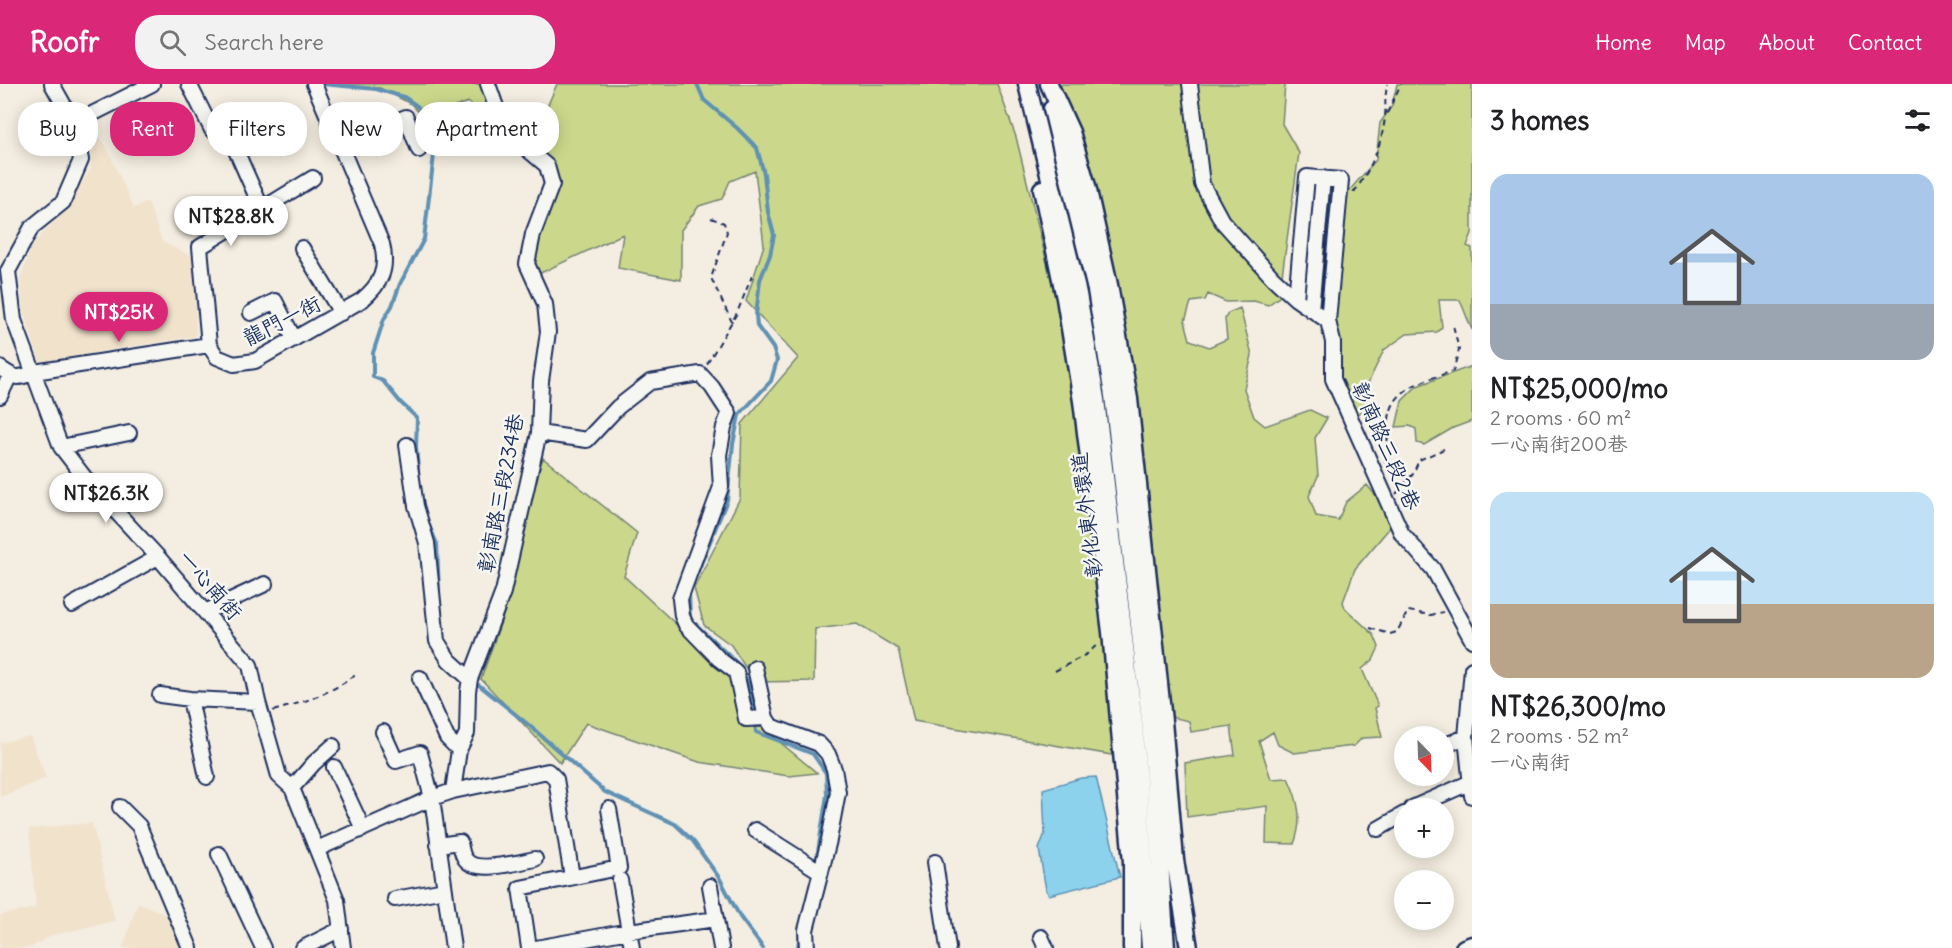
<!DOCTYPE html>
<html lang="en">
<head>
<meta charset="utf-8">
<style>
  :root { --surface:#fff; --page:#f2f2f2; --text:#202124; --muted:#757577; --accent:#db2777 }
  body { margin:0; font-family:Delius,"LXGW WenKai TC",sans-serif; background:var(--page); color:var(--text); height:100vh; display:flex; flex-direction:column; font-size:22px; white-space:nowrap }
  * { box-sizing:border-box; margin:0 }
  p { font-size:20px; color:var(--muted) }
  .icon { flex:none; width:33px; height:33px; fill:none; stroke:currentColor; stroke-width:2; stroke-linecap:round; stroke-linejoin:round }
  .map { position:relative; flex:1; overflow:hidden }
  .sheet { display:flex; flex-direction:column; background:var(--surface); width:480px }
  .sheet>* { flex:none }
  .top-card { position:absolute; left:18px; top:18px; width:570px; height:54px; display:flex; gap:12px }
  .needle { width:39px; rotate:157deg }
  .fabs { position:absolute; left:1394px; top:642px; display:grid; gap:12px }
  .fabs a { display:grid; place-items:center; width:60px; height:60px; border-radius:50%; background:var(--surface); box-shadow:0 3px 15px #0003; font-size:30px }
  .price { position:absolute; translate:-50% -51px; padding:0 14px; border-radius:21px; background:#fff; color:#222; font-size:20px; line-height:39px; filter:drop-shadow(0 2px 3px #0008) }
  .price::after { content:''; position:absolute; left:50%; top:36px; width:18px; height:14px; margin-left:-9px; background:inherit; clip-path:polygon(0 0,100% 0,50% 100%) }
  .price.active { background:var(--accent); color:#fff }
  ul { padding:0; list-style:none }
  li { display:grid; align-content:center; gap:12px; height:318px; padding:0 18px }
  li span { display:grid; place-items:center; height:186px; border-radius:18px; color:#555 }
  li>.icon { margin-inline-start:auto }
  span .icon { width:108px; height:108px; fill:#fffc; stroke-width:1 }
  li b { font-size:26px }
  h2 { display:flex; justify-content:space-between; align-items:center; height:72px; padding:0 18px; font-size:26px }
  .tag { padding:0 21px; border-radius:24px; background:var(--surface); box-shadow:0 3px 15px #0003; font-size:21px; line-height:54px }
  .tag.active { background:var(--accent); color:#fff }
  header { display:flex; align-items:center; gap:36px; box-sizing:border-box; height:84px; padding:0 30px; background:var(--accent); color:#fff }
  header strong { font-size:28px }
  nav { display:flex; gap:33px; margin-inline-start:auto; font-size:21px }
  .search { width:420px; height:54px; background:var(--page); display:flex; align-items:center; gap:15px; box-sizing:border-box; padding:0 21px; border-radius:24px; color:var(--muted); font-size:22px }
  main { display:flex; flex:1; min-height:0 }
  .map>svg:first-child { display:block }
  .built { fill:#f1e2cc }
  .green { fill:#cbd88b; stroke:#738474; stroke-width:1.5 }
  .water { fill:#8cd2ed; stroke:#5f91b4; stroke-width:1.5 }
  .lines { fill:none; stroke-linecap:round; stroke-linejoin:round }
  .stream { stroke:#5f91b4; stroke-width:4 }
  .minor-casing { stroke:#1b2f5e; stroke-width:18 }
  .major-casing { stroke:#1b2f5e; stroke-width:21 }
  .path { stroke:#1b2f5e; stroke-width:2; stroke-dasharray:6 4.5; stroke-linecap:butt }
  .minor { stroke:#f6f6f2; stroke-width:14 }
  .major { stroke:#f6f6f2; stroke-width:16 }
  .labels { text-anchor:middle; stroke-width:5; stroke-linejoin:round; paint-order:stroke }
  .street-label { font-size:21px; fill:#1b2f5e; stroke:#f6f6f2 }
</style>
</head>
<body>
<header>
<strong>Roofr</strong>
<div class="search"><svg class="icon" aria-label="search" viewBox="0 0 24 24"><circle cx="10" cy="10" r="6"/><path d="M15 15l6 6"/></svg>Search here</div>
<nav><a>Home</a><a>Map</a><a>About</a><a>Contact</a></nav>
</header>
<main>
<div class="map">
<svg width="1472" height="864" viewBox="0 0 1472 864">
  <rect width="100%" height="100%" fill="#f4ede1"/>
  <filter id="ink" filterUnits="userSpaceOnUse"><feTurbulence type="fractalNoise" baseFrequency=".0167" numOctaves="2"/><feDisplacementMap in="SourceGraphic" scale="12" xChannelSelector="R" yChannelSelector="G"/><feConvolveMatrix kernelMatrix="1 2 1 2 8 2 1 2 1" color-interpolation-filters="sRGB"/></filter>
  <g filter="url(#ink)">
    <!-- built -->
    <path class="built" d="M92,45L106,62L134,124L148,118L162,158L195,174L196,252L40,278L23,226L20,196L32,161L68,123L91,84Z
      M30,652L46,694L0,713V659Z
      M92,739L115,837L52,851L30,864H0V831L36,824L29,745Z
      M138,818L172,834L184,864H123Z"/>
    <!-- green -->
    <path class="green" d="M310,0H486L500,38L491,39L468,18L424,34L411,20L380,4Z
      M557,0H997L1016,53L1065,252L1112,577V671L914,637L898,565L857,540L815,545L814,597L755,598L731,561L704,541L694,504L740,414L742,340L798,274L746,217L764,161L755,87L730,97L722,115L699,122L681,146V196L618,184L623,150L530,194L548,97L531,60Z
      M1058,0H1285L1282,40L1299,69L1279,213L1268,221L1254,217L1226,218L1208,210L1205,216L1191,218L1185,237L1190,256L1209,263L1227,255L1225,235L1228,229L1240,224L1252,271L1244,305L1254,333L1265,342L1310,326L1327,334L1315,354L1318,392L1309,412L1316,432L1338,436L1346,418L1367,401L1384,422L1392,441L1355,485L1343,518L1345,524L1374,551L1379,563L1373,576L1362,585L1378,622L1375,624L1382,653L1362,654L1354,662L1294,669L1278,661L1273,648L1259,657L1271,695L1288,694C1299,717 1303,736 1294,760L1266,759L1267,722L1187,733L1185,679L1235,671L1231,642L1191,648L1189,637L1171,633L1151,446L1066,25Z
      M1397,0H1472V149L1467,162L1472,164V246L1460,216H1439L1442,243L1437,248L1407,250L1384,266L1369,297L1364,325L1354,334L1340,303L1321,232L1323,206L1334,124L1376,76L1380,39L1392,22Z
      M1472,282V337L1453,344L1424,361L1417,359L1416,345L1410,342L1396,343L1402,317L1417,302Z
      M543,374L637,449L624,492L722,583L775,654L817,689L789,692L699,678L586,639L560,679L481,595L504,529L528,415Z"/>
    <!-- water -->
    <path class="water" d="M1096,693L1120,793L1049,811L1046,806L1039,765L1045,749L1043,705L1081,694Z"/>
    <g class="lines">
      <!-- stream -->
      <path class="stream" d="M322,0L376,5L404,13L417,22L429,35L435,50L434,71L424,155L400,200L392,222L384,235L373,269V293L383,297L401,319L417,334L416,363L419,397
        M697,0L704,16L737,44L757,64L764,90L768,128L774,151L770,171L760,196L756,231L757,242L773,264L777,276L771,297L739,331L733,360L727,416L689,509L690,535L741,583L751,608L756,648L813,670L826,689L827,711L816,780
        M428,439L437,460L439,511
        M479,601L530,642L605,708L675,740L693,757L720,795L740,833L763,864
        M798,864L800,846"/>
      <!-- minor casing -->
      <g class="minor-casing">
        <path id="minor" d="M52,0L74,39L81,76L63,118L32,143L8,187L14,236L61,363L85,394L158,473L250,581L258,618L279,692L292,704L337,816L343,864
          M189,0L212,46
          M1190,0L1202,100L1222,137L1273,194L1296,215L1328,237L1333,258V295L1402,450L1433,485L1472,556
          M74,39L152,0
          M226,44L262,125
          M340,61L406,33L419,66
          M313,94L200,163L209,261L217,273L234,280L255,277L362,216C381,200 388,185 382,160L314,0
          M302,164L341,229
          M1296,215L1307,93L1341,96L1328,237
          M1311,226L1323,94
          M251,229L275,217L294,255
          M0,284C15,294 17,296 34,288L209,261
          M0,312L10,291
          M539,349L587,356L618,323L650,298L700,290L712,303L729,329L724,343L719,371L721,403L680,515L682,532L686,541L719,575L736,588L746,635L766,634L771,642L819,660L828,670L834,685L838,708L829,756L806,846L807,864
          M407,361L416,422L427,459L437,557L449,576L470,595
          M61,363L129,349
          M72,521L158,473
          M205,528L265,500
          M755,584L766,634
          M1472,585L1466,653L1472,712
          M420,594L447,654L459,666
          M160,611L190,615L258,618
          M190,615L207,693
          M383,648L396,677L420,669L432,714L453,864
          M1443,662L1466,653
          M334,683L363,745
          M292,704L314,679L333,662
          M453,707L459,666L467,649L468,607L470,595L503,508L539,349L541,297L548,248L545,220L527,180L533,150L552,100L547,82L521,60L506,51L488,0
          M120,723L139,742L190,864
          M1412,724L1471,698
          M1378,745L1404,730
          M755,746L821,788
          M438,761L460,758C461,764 462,772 466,776C477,790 519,778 535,775
          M317,765L432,714L453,707L548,687L556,695L572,793
          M219,770L263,864
          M935,778L948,864
          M620,796L632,864
          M710,802L721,864
          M395,815L445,806
          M1041,853L1046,864
          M303,864L341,845
          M529,864L520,804L619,784L609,725
          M536,864L629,847L716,835"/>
      </g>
      <!-- major casing -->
      <g class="major-casing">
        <path id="major" d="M1027,0L1078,210L1096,315L1134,639L1150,864
          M1049,0L1071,48L1087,102L1109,201L1129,315L1163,637L1175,776L1189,864
          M1052,25L1096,206L1113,312L1150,637L1166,864
          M1042,105L1065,214L1082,317L1111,548L1132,778V864
          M1464,864L1472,861"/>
      </g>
      <!-- path -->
      <path class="path" d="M1387,29L1401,0
        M1353,108L1355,107C1371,84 1382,61 1385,33C1386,21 1384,12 1388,0
        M711,134L724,139L727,148L711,194L732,238
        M707,280L737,229L752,192
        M1385,378C1388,364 1387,350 1389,335C1393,302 1426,297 1453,287L1459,266L1453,241
        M1396,410L1413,390L1419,376L1444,365
        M1370,544L1390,550L1397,548L1408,527L1431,531L1443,528
        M1055,587L1087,570L1098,560
        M273,627C303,618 331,610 356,590"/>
      <!-- minor -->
      <use href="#minor" class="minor"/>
      <!-- major -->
      <use href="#major" class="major"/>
    </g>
  </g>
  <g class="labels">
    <!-- street labels -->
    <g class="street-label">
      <text transform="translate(282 237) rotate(-27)" y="7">龍門一街</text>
      <text transform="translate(1386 362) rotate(66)" y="7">彰南路三段2巷</text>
      <text transform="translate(501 409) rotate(-79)" y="7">彰南路三段234巷</text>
      <text transform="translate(1087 431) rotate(-97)" y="7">彰化東外環道</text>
      <text transform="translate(210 501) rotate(49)" y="7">一心南街</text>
    </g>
  </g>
</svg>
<div class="fabs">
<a><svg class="needle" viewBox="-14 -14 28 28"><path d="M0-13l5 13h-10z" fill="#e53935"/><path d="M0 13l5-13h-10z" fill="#757577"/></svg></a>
<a>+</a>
<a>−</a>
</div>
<b class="price" style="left:231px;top:163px">NT$28.8K</b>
<b class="price active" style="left:119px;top:259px">NT$25K</b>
<b class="price" style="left:106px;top:440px">NT$26.3K</b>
<div class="top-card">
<a class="tag">Buy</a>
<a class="tag active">Rent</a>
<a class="tag">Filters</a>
<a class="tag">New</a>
<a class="tag">Apartment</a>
</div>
</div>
<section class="sheet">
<h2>3 homes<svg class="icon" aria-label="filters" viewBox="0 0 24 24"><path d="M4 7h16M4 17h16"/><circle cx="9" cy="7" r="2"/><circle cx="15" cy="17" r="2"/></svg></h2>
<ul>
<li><span style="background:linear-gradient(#a9c7e8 70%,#9aa5b1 0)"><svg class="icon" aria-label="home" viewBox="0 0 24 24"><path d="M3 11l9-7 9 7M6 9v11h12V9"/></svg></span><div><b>NT$25,000/mo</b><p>2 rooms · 60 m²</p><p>一心南街200巷</p></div></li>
<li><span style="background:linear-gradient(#bfe0f5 60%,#b9a48a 0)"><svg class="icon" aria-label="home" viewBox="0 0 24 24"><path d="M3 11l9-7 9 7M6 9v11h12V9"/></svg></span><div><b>NT$26,300/mo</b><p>2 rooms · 52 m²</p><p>一心南街</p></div></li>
</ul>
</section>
</main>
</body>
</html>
